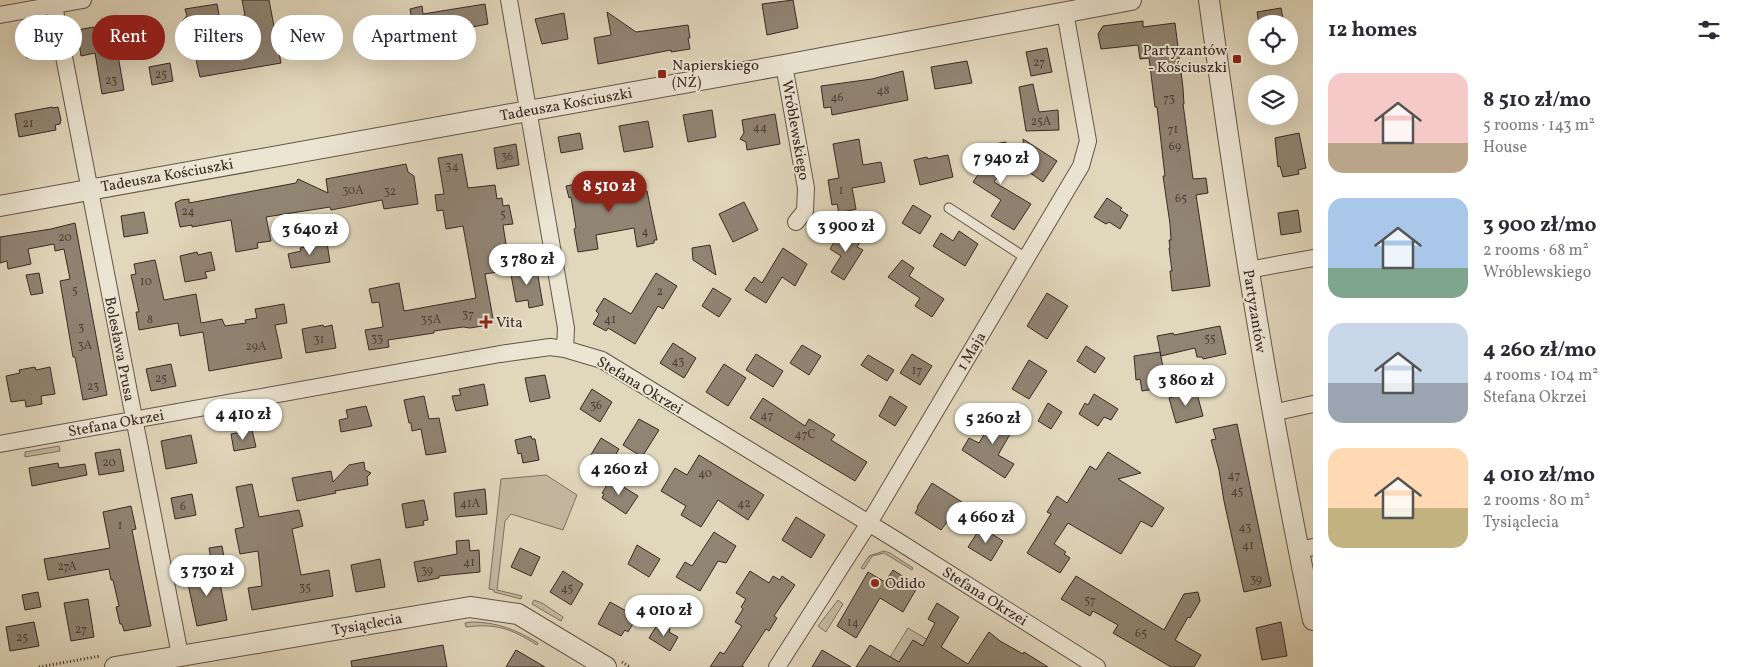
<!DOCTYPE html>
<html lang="en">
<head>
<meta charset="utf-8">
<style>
  :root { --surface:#fff; --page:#f7f7f7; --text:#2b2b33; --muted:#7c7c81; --accent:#8f2418 }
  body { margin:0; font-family:Vollkorn,serif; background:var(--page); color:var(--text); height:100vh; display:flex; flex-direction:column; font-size:19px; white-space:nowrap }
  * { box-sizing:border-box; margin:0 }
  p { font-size:16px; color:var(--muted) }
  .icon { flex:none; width:28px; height:28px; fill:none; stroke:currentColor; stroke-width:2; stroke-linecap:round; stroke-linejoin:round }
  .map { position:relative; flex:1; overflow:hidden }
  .sheet { display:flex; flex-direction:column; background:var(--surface); width:425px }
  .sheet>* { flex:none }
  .hud { position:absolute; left:15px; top:15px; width:475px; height:45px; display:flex; gap:10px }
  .fabs { position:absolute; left:1248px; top:15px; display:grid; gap:10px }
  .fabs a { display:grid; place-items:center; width:50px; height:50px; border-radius:50%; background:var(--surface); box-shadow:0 5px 20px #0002; font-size:25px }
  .price { position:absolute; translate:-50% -42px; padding:0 11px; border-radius:18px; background:#fff; color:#222; font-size:16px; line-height:32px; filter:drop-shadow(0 1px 2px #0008) }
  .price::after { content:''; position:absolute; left:50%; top:30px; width:15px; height:11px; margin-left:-8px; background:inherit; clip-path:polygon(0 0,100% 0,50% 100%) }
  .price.selected { background:var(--accent); color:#fff }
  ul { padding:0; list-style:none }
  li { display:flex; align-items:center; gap:15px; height:125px; padding:0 15px }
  li span { display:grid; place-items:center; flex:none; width:140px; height:100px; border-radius:15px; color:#555 }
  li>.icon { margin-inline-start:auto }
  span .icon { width:60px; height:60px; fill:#fffc; stroke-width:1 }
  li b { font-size:21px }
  h2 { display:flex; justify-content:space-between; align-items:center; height:60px; padding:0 15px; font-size:21px }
  .pill { padding:0 18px; border-radius:22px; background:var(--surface); box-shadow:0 5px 20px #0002; font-size:18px; line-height:45px }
  .pill.selected { background:var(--accent); color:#fff }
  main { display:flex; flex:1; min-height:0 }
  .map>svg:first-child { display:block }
  .green { fill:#c4baa2; stroke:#7e7262 }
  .building { fill:#908473; stroke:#392a23 }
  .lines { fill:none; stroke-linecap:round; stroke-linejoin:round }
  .service-casing { stroke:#635549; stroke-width:11 }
  .minor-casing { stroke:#635549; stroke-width:18 }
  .tertiary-casing { stroke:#635549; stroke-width:22 }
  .path { stroke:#392a23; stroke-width:3; stroke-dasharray:1 2.5; stroke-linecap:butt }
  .service { stroke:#ece5d3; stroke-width:9 }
  .minor { stroke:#ece5d3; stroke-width:16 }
  .tertiary { stroke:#ece5d3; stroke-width:20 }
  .poi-dot { fill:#8f2418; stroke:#ece5d3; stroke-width:2 }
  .labels { text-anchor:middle; stroke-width:4; stroke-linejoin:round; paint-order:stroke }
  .number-label { font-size:12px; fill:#4f4037 }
  .poi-label { font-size:15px; fill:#392a23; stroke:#ece5d3; text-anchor:start }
  .street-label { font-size:15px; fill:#392a23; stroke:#ece5d3 }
</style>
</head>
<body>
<main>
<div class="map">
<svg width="1313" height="667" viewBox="0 0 1313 667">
  <rect width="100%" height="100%" fill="#e1d7bc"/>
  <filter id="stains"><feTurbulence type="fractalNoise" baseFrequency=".004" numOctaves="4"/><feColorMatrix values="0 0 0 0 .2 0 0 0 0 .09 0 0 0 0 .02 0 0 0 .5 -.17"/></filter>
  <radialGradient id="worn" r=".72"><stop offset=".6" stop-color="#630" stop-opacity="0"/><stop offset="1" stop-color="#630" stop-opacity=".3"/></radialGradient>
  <!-- green -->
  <path class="green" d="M59,446L60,451L25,457V452Z
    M546,475L577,495L563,530L511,514L505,521L497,590L522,596L521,599L494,592V590L489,589L501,479Z
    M884,551L890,553L913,568L912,570L884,553L872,556L864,569L861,568L869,556Z
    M534,600L542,603L563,617L561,621L532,604Z
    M838,600L843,604L826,632L818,626Z
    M472,622C497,622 517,630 538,643L537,645C512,629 496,623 466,627L465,623Z
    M908,628L948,652L884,667Z"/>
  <!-- building -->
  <path class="building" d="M242,0H269L281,63L200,77L188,25L182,21L187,16L185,9L217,4L220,20L245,15Z
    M793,0L798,28L767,35L762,4Z
    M485,4L488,24L415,38L410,9L422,6L423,14Z
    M1281,8L1284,24H1259L1257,12Z
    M607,12L636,32L688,25L690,38H688L690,49L671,52V50L598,64L594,38L611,35Z
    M564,13L568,39L542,44L535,19Z
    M1143,21V27L1175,23L1183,88L1184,104H1183L1193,179L1206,178L1208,193L1196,195L1210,286L1172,291L1170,271H1172L1169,248H1170L1169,240H1171L1170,224L1163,176H1165L1157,107H1155L1149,58L1140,59L1138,45L1101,49L1098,34L1103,26Z
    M383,22L387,43L363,48L359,27Z
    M120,24L124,43L116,44L124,90L102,94L95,53L81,56L77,30L94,27V29Z
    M322,35L327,55L305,59L301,38Z
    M41,36L45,55L27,58L23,39Z
    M1047,48L1052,72L1031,76L1026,52Z
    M967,61L972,83L935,89L931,67Z
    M170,63L173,81L152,85L149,67Z
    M903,71L908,100L832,115L831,107L824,108L821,86L872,79Z
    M1033,84L1039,112L1058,110L1059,130L1026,131L1019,87Z
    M52,107V108L58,107L61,120L60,124L55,125L56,130L19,137L15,114Z
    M712,110L716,137L688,142L683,115Z
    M775,114L780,144L747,150L746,142L740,139L744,133L742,120Z
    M648,121L653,147L624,152L619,126Z
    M580,133L583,149L561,153L558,137Z
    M1299,133L1306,168L1298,170L1299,174L1283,177L1280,166L1278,167L1275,138Z
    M859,139L863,165L881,162L885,182L852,188L856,209L839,213L837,204L832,205L828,180L839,178L833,144Z
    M1023,139L1057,161L1043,182L1026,170Z
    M1005,142L1017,150L994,182L1031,204L1014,230L991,216L1001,200L973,182L990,158L976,148Z
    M516,144L519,165L497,169L494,148Z
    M462,154L468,188L495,185L497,199L502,198L503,206L509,205L513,224L503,225L510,270L485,274L494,324L470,328L463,327L434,331V333L388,340L389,347L369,350L365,330L383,327L379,302L372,303L369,289L399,283L404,311L476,298L463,226L446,229L443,210L437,211L435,195L444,194L438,158Z
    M948,155L953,177L920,185L914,160L927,157L928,159Z
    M406,164L408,172L414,176L418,204L384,209L382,200L331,210L330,207L266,217L271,241L257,243L258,248L236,252L231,220L192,227V225L180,227L175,203L181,200L189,199V203L296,183L298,179L328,193L326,179Z
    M612,177L616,197L647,191L657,240H654V243L637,247L634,228L596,235L598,249L578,252L574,229L576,228L571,197L569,198L566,186Z
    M1107,198L1122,208L1120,210L1128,215L1120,229L1109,222L1106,224L1094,217Z
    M744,202L758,230L733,242L719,214Z
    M913,205L931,216L920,234L902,223Z
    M1298,210L1301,232L1281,235L1278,213Z
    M144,212L148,233L124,237L121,216Z
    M75,223L107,395L83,400L75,357H73L60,281L70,279L64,249L55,251L54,244L28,249L31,264L8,269L7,261L0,263V237L51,229Z
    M842,229L861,240L857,247L863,250L844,280L831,272L841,256L830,249Z
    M959,231L978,244L965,266L933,246L941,233L953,241Z
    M327,243L330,262L291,268L288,254L301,251L300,248Z
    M710,245L716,275L693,260L692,248Z
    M783,248L807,264L795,286L782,277L766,303L745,290L754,277L762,283Z
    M197,252L198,255L211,252L215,270L205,272L207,278L185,282L180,256Z
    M155,260L164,300L196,294L201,323L222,319L225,326L246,323L245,320L257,318L255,309L284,304L287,323L275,325L282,358L209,371L203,332L180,336L178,323L139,330L136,312H139L131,275L136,274L134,264Z
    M902,260L914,268L909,276L944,299L932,317L915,306L920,298L888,277Z
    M536,265L543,305L529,308L528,300L516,302L510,269Z
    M39,273L43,293L31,295L26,275Z
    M656,273L677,286L663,309L658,306L635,344L608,328L606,331L593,324L599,314L596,311L604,298L631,314Z
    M713,288L731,299L719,317L702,306Z
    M1047,293L1068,306L1047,339L1027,326Z
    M323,325L324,327L332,325L336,348L306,353L302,329Z
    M1220,326L1226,354L1203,359L1202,357H1197L1195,348L1161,356L1157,336L1173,333L1174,335Z
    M673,343L696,358L684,378L660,363Z
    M802,345L821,356L809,375L790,363Z
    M1086,346L1105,358L1095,373L1077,361Z
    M1160,352L1167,387L1142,391L1140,379L1136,380L1134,356Z
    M756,354L783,371L773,387L746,370Z
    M912,354L932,366L920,385L900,373Z
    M868,355L894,370L887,381L861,365Z
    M1029,360L1047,371L1029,399L1012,389Z
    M171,364L176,386L151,391L146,369Z
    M724,364L746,378L728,406L706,392Z
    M35,367L36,370L50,367L55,394L41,396L42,404L26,407L25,400L11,402L6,376L20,373L19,370Z
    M545,375L550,398L530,402L525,378Z
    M484,384L488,405L456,411L452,396L461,395L459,389Z
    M592,389L612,402L600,422L580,409Z
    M1196,390L1203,416L1176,423L1169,398Z
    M1094,394L1118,409L1111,420L1104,417L1098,426L1079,414L1085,403L1088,405Z
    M424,396L429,419L439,418L446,452L426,455L421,429L412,431L411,423H409L404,400Z
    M890,396L907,407L895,426L879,416Z
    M763,398L805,426L809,419L835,435L831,440L867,462L855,481L750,418Z
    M1048,403L1062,412L1051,429L1038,421Z
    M366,406L372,426L341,432L339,420L348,418L346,410Z
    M999,410L1017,422L998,455L1014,464L1005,478L962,450L969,438L979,443Z
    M639,419L659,430L642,457L623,445Z
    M1237,424L1271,586L1244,592L1224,501L1219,470L1211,440L1216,439L1213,429Z
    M252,430L256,447L234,451L231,434Z
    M191,435L197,463L166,469L161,441Z
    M531,436L532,439H535L539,460L523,463L521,453L518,454L515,440Z
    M601,438L619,449L604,475L586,463Z
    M120,449L124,471L99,475L95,453Z
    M1108,452L1141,473L1118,479L1164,508L1152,527L1141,521L1121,554L1068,523L1054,544L1066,552L1064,554L1070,558L1060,573L1027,553L1051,514L1047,512L1057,496L1067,503L1090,466L1096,470Z
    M699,455L764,495L748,520L718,500L701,527L681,515L686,506L661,491L675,468L687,475Z
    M364,462L365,470L371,473L367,477L368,485L335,491L336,493L297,501L292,478L331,471L333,482L349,465Z
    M58,463L59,468L85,464L87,475L32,486L29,468Z
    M611,479L638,496L626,514L602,498L604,494L602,493Z
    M932,483L962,502L941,530L915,513L918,508L917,507Z
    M252,484L259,517L299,510L303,526L292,529L301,575L329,570L333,596L252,610L248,588L262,586L258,551L240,554L235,529L244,527L236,487Z
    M485,489L487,514L456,517L454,493Z
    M192,494L196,515L175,519L171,498Z
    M424,500L428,520L423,521L424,525L406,528L402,504Z
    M131,506L136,529L132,530L151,626L124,631L122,624H120L116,607L119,606L113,580H111L109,569L48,580L44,559L110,548L103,512Z
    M796,517L825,535L811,558L782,540Z
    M981,527L1003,541L991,561L968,547Z
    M714,532L736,546L726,563L718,561L700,591L676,577L685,562L692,566Z
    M469,540L470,551L479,550L480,572L439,576V578L418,582L414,562L457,554L456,541Z
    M637,545L660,559L649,577L628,564Z
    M222,546L225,563L212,566L209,548Z
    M520,548L540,557L531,576L511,567Z
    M380,559L385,587L356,592L351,565Z
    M217,567L227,620L197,626L188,584L190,583L188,573Z
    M893,570L918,586L903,612L880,598L856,638L837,626L868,572L885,582Z
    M563,571L583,584L571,605L550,592Z
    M750,571L769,583L773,576L780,580L782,576L795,585L774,616L777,618L769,631L766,629L742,666L744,667H710L720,652L724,654L742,626L735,622L743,609L741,607L746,599L736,593Z
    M1076,576L1164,630L1184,594L1198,592L1200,601L1190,618L1188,617L1175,640L1201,655L1194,667H1171L1113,633L1118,625L1093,611L1090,616L1061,599Z
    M38,592L41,607L25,610L22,595Z
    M88,599L94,637L71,641L64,603Z
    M610,602L637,617L628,632L625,630L621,636L598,624Z
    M937,603L959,617L941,647L968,664L989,632L1000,641L1023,654L1024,652L1048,667H856L870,645L899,662L913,640L923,646L935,623L928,619Z
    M34,622L39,646L10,651L6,627Z
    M659,622L670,629L669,632L678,637L670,651L649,638Z
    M1281,622L1287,656L1262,660L1256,628Z
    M443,645L447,667H352L351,661Z
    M516,650L545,667H506Z
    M822,650L851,667H812Z"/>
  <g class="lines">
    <!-- service casing -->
    <g class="service-casing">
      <path id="service" d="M949,208L1026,258"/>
    </g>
    <!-- minor casing -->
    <g class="minor-casing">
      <path id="minor" d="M53,0L180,655
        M509,0L566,328L565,349
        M0,15L83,0
        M784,65L806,188L805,211L796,222
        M1248,270L1313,258
        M1272,413L1313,404
        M0,444L500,354L550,347L565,349L602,360L893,538L1097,667
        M1298,550L1313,547
        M777,667L869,523L1081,166L1088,141L1065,12"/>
    </g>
    <!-- tertiary casing -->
    <g class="tertiary-casing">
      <path id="tertiary" d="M1209,0C1237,208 1270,415 1313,620
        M0,206L784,65L1131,0
        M115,667L470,607L518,614L606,667"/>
    </g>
    <!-- path -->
    <path class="path" d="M622,662L630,667
      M39,667L100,656"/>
    <!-- service -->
    <use href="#service" class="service"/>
    <!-- minor -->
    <use href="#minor" class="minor"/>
    <!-- tertiary -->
    <use href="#tertiary" class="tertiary"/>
  </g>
  <!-- markers -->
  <g class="poi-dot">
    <rect x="1232" y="54" width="10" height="10" rx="2.5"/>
    <rect x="657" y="69" width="10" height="10" rx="2.5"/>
    <path d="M483.5 314.5h5v5h5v5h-5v5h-5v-5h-5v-5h5z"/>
    <circle cx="875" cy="583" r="5"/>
  </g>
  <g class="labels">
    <!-- number labels -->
    <g class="number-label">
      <text x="1039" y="66">27</text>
      <text x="161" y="78">25</text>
      <text x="111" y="84">23</text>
      <text x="883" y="94">48</text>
      <text x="837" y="101">46</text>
      <text x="1169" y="102">73</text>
      <text x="1041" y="125">25A</text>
      <text x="28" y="127">21</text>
      <text x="760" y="131">44</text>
      <text x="1173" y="133">71</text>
      <text x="1175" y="150">69</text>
      <text x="507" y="160">36</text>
      <text x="452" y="170">34</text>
      <text x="353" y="194">30A</text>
      <text x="841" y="194">1</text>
      <text x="390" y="195">32</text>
      <text x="1181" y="202">65</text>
      <text x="188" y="215">24</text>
      <text x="503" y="218">5</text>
      <text x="645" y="235">4</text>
      <text x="65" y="241">20</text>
      <text x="146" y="285">10</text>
      <text x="75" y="294">5</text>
      <text x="660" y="295">2</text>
      <text x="468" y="318">37</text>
      <text x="150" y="323">8</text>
      <text x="431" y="323">35A</text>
      <text x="610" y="323">41</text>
      <text x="81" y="331">3</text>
      <text x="377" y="342">33</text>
      <text x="1210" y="342">55</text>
      <text x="319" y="343">31</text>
      <text x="85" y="349">3A</text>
      <text x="256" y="350">29A</text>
      <text x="678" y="365">43</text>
      <text x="917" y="374">17</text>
      <text x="161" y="382">25</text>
      <text x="93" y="390">23</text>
      <text x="596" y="409">36</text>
      <text x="767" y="419">47</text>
      <text x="805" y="438">47C</text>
      <text x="109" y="466">20</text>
      <text x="705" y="477">40</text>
      <text x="1234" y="479">47</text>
      <text x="1237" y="495">45</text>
      <text x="470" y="507">41A</text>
      <text x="744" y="507">42</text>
      <text x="183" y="510">6</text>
      <text x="120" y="529">1</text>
      <text x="1245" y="531">43</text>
      <text x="1248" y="549">41</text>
      <text x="469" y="566">41</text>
      <text x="67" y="570">27A</text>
      <text x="427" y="574">39</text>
      <text x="1256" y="583">39</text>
      <text x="305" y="591">35</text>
      <text x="567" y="592">45</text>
      <text x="1090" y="604">57</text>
      <text x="853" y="626">14</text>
      <text x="81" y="633">27</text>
      <text x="1141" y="637">65</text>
      <text x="22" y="641">25</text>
    </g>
    <!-- poi labels -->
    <g class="poi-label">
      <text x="1227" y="55" text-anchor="end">Partyzantów<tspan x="1227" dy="17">- Kościuszki</tspan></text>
      <text x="672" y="70">Napierskiego<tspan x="672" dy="17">(NŻ)</tspan></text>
      <text x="496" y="327">Vita</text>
      <text x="885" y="588">Odido</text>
    </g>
    <!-- street labels -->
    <g class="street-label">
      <text transform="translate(566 104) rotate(-10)" y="5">Tadeusza Kościuszki</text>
      <text transform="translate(796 130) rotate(80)" y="5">Wróblewskiego</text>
      <text transform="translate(167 175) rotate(-10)" y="5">Tadeusza Kościuszki</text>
      <text transform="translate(1255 311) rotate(81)" y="5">Partyzantów</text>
      <text transform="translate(120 349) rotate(79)" y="5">Bolesława Prusa</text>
      <text transform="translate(971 351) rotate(-59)" y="5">1 Maja</text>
      <text transform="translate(640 385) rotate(31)" y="5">Stefana Okrzei</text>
      <text transform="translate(116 423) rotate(-10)" y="5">Stefana Okrzei</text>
      <text transform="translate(985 596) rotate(32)" y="5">Stefana Okrzei</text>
      <text transform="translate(367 624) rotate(-10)" y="5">Tysiąclecia</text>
    </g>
  </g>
  <rect width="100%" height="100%" filter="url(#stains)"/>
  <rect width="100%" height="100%" fill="url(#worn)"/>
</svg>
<div class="fabs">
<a><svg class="icon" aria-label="locate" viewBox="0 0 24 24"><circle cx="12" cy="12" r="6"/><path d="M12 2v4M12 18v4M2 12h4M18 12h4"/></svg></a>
<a><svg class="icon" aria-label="layers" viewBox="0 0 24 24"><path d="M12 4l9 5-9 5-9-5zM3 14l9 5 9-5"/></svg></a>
</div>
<b class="price" style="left:1001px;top:185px">7 940 zł</b>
<b class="price selected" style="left:609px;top:213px">8 510 zł</b>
<b class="price" style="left:846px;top:253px">3 900 zł</b>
<b class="price" style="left:310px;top:256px">3 640 zł</b>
<b class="price" style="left:527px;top:286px">3 780 zł</b>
<b class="price" style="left:1186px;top:407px">3 860 zł</b>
<b class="price" style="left:243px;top:441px">4 410 zł</b>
<b class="price" style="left:993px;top:445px">5 260 zł</b>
<b class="price" style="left:619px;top:496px">4 260 zł</b>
<b class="price" style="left:986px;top:544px">4 660 zł</b>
<b class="price" style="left:207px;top:597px">3 730 zł</b>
<b class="price" style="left:664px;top:637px">4 010 zł</b>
<div class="hud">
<a class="pill">Buy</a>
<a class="pill selected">Rent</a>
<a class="pill">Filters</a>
<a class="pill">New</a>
<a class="pill">Apartment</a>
</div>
</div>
<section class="sheet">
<h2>12 homes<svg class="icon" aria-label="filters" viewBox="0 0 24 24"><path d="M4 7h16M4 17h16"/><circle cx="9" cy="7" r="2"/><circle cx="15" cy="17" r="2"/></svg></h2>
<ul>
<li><span style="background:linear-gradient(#f6c9c9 70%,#b9a48a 0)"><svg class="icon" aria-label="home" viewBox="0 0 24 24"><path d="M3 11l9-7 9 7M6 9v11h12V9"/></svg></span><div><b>8 510 zł/mo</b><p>5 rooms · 143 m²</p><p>House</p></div></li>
<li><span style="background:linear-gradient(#a9c7e8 70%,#7fa58c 0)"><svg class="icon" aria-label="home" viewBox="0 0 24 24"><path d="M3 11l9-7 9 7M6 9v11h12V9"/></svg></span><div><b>3 900 zł/mo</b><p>2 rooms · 68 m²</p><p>Wróblewskiego</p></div></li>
<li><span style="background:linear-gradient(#c9d6e8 60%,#9aa5b1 0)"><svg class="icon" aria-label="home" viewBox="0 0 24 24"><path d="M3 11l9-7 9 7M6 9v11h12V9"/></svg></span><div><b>4 260 zł/mo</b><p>4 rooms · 104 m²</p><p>Stefana Okrzei</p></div></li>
<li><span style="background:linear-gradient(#ffd9b3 60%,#c2b280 0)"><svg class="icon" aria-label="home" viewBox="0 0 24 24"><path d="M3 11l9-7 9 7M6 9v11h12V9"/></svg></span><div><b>4 010 zł/mo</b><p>2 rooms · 80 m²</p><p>Tysiąclecia</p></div></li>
</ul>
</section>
</main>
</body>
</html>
